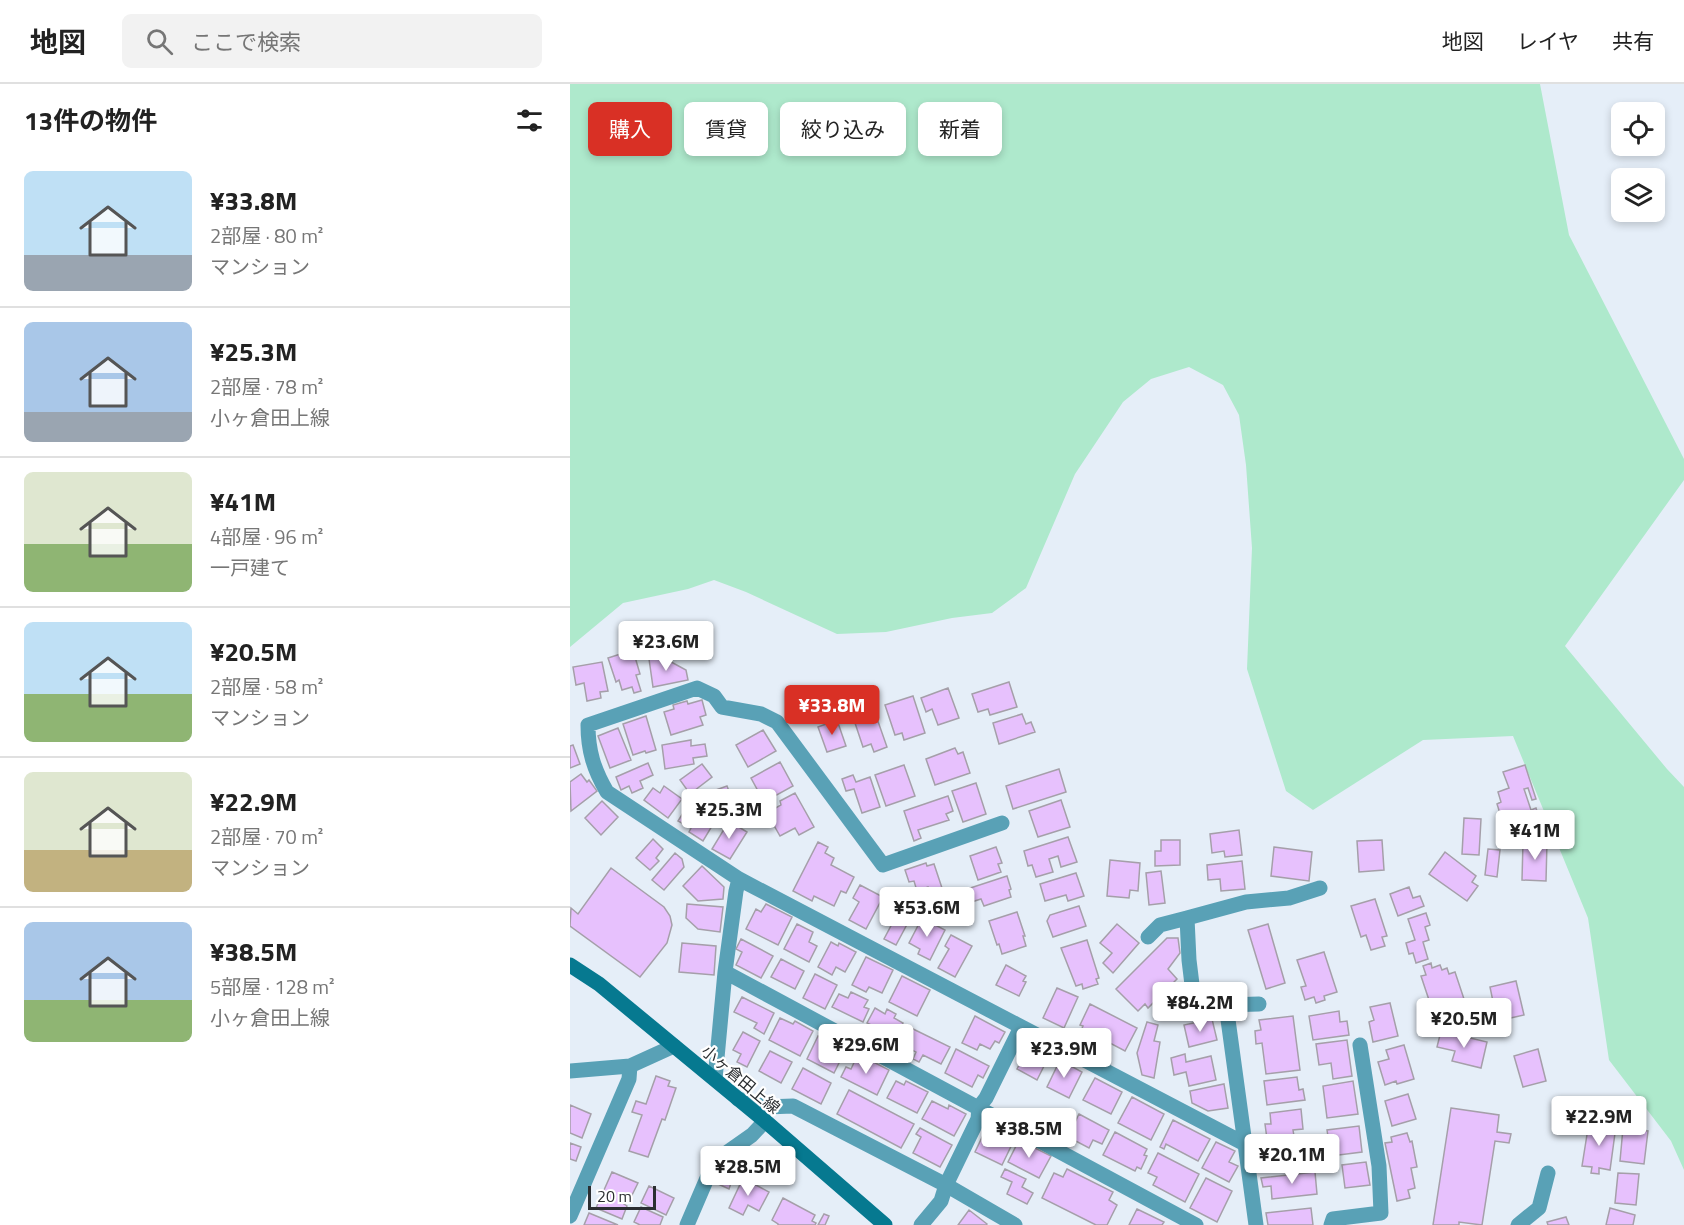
<!DOCTYPE html>
<html lang="ja">
<head>
<meta charset="utf-8">
<style>
  :root { --surface:#fff; --page:#f2f2f2; --text:#222; --muted:#767676; --line:#e0e0e0; --accent:#d93025 }
  body { margin:0; font-family:"Titillium Web","Noto Sans JP",sans-serif; background:var(--page); color:var(--text); height:100vh; display:flex; flex-direction:column; font-size:22px; white-space:nowrap }
  * { box-sizing:border-box; margin:0 }
  p { font-size:20px; color:var(--muted) }
  .icon { flex:none; width:33px; height:33px; fill:none; stroke:currentColor; stroke-width:2; stroke-linecap:round; stroke-linejoin:round }
  .map { position:relative; flex:1; overflow:hidden }
  .drawer { display:flex; flex-direction:column; background:var(--surface); width:570px }
  .drawer>* { flex:none }
  .hud { position:absolute; left:18px; top:18px; width:570px; height:54px; display:flex; gap:12px }
  .tools { position:absolute; left:1041px; top:18px; display:grid; gap:12px }
  .tools a { display:grid; place-items:center; width:54px; height:54px; border-radius:9px; background:var(--surface); box-shadow:0 3px 9px #0003; font-size:30px }
  .scale { position:absolute; left:18px; bottom:15px; width:68px; box-sizing:border-box; padding-left:6px; border:3px solid #2b2e31; border-top:0; font-size:16px; line-height:21px; white-space:nowrap; color:#2b2e31; -webkit-text-stroke:4px #fff; paint-order:stroke }
  .price { position:absolute; translate:-50% -51px; padding:0 14px; border-radius:6px; background:#fff; color:#222; font-size:20px; line-height:39px; filter:drop-shadow(0 2px 3px #0008) }
  .price::after { content:''; position:absolute; left:50%; top:36px; width:18px; height:14px; margin-left:-9px; background:inherit; clip-path:polygon(0 0,100% 0,50% 100%) }
  .price.current { background:var(--accent); color:#fff }
  ul { padding:0; list-style:none }
  li { display:flex; align-items:center; gap:18px; height:150px; padding:0 24px }
  li+li { border-top:2px solid var(--line) }
  li span { display:grid; place-items:center; flex:none; width:168px; height:120px; border-radius:9px; color:#555 }
  li>.icon { margin-inline-start:auto }
  span .icon { width:72px; height:72px; fill:#fffc; stroke-width:1 }
  li b { font-size:26px }
  h2 { display:flex; justify-content:space-between; align-items:center; height:72px; padding:0 24px; font-size:26px }
  .chip { padding:0 21px; border-radius:9px; background:var(--surface); box-shadow:0 3px 9px #0003; font-size:21px; line-height:54px }
  .chip.current { background:var(--accent); color:#fff }
  header { display:flex; align-items:center; gap:36px; box-sizing:border-box; height:84px; padding:0 30px; background:var(--surface); border-bottom:2px solid var(--line) }
  header strong { font-size:28px }
  nav { display:flex; gap:33px; margin-inline-start:auto; font-size:21px }
  .search { width:420px; height:54px; background:var(--page); display:flex; align-items:center; gap:15px; box-sizing:border-box; padding:0 21px; border-radius:9px; color:var(--muted); font-size:22px }
  main { display:flex; flex:1; min-height:0 }
  .map>svg:first-child { display:block }
  .green { fill:#aee9cc }
  .building { fill:#e7c1fd; stroke:#a59fa9; stroke-width:1.5 }
  .lines { fill:none; stroke-linecap:round; stroke-linejoin:round }
  .minor { stroke:#59a1b6; stroke-width:15 }
  .secondary { stroke:#067990; stroke-width:15 }
  .labels { text-anchor:middle; stroke-width:4.5; stroke-linejoin:round; paint-order:stroke }
  .street-label { font-size:16px; fill:#2b2e31; stroke:#fff }
</style>
</head>
<body>
<header>
<strong>地図</strong>
<div class="search"><svg class="icon" aria-label="search" viewBox="0 0 24 24"><circle cx="10" cy="10" r="6"/><path d="M15 15l6 6"/></svg>ここで検索</div>
<nav><a>地図</a><a>レイヤ</a><a>共有</a></nav>
</header>
<main>
<section class="drawer">
<h2>13件の物件<svg class="icon" aria-label="filters" viewBox="0 0 24 24"><path d="M4 7h16M4 17h16"/><circle cx="9" cy="7" r="2"/><circle cx="15" cy="17" r="2"/></svg></h2>
<ul>
<li><span style="background:linear-gradient(#bfe0f5 70%,#9aa5b1 0)"><svg class="icon" aria-label="home" viewBox="0 0 24 24"><path d="M3 11l9-7 9 7M6 9v11h12V9"/></svg></span><div><b>¥33.8M</b><p>2部屋 · 80 m²</p><p>マンション</p></div></li>
<li><span style="background:linear-gradient(#a9c7e8 75%,#9aa5b1 0)"><svg class="icon" aria-label="home" viewBox="0 0 24 24"><path d="M3 11l9-7 9 7M6 9v11h12V9"/></svg></span><div><b>¥25.3M</b><p>2部屋 · 78 m²</p><p>小ヶ倉田上線</p></div></li>
<li><span style="background:linear-gradient(#dfe7d0 60%,#8fb573 0)"><svg class="icon" aria-label="home" viewBox="0 0 24 24"><path d="M3 11l9-7 9 7M6 9v11h12V9"/></svg></span><div><b>¥41M</b><p>4部屋 · 96 m²</p><p>一戸建て</p></div></li>
<li><span style="background:linear-gradient(#bfe0f5 60%,#8fb573 0)"><svg class="icon" aria-label="home" viewBox="0 0 24 24"><path d="M3 11l9-7 9 7M6 9v11h12V9"/></svg></span><div><b>¥20.5M</b><p>2部屋 · 58 m²</p><p>マンション</p></div></li>
<li><span style="background:linear-gradient(#dfe7d0 65%,#c2b280 0)"><svg class="icon" aria-label="home" viewBox="0 0 24 24"><path d="M3 11l9-7 9 7M6 9v11h12V9"/></svg></span><div><b>¥22.9M</b><p>2部屋 · 70 m²</p><p>マンション</p></div></li>
<li><span style="background:linear-gradient(#a9c7e8 65%,#8fb573 0)"><svg class="icon" aria-label="home" viewBox="0 0 24 24"><path d="M3 11l9-7 9 7M6 9v11h12V9"/></svg></span><div><b>¥38.5M</b><p>5部屋 · 128 m²</p><p>小ヶ倉田上線</p></div></li>
</ul>
</section>
<div class="map">
<svg width="1114" height="1141" viewBox="0 0 1114 1141">
  <rect width="100%" height="100%" fill="#e5eef8"/>
  <!-- green -->
  <path class="green" d="M0,0H970L999,151L1114,375V396L995,562L1097,685L1114,703V1086L1101,1057L1039,976L1018,834L943,652L853,656L743,726L716,707L677,585L682,464L676,381L669,331L653,301L619,283L581,295L553,318L505,390L456,504L422,529L382,534L316,548L267,550L176,508L144,496L118,505L53,519L0,563Z"/>
  <!-- building -->
  <path class="building" d="M63,566L70,590L66,591L71,607L64,609L62,603L52,606L49,596L46,598L38,574Z
    M92,573L116,586L118,596L83,603L79,575Z
    M32,578L38,607L30,608L31,614L17,617L14,599L6,601L3,583Z
    M439,598L447,623L420,631L418,625L408,628L402,610Z
    M378,604L389,634L368,641L362,625L356,628L351,614Z
    M343,612L355,649L334,656L332,649L325,651L315,621Z
    M132,616L136,631L130,633L133,641L101,651L94,628L104,625L103,621L117,617L118,620Z
    M304,626L317,663L304,668L301,660L293,663L283,633Z
    M452,630L456,640L461,638L465,648L429,660L423,639Z
    M76,632L86,666L76,669L75,667L63,671L53,640Z
    M267,636L276,662L257,668L248,643Z
    M48,644L61,676L40,684L28,652Z
    M193,646L206,667L178,683L166,661Z
    M121,656V662L135,660L137,672L123,674L124,680L95,685L92,661Z
    M3,661L10,680L0,684V662Z
    M385,664L388,670L393,668L400,689L365,701L356,675Z
    M210,678L223,702L194,718L181,694Z
    M78,679L83,691L70,697L73,704L62,709L59,702L51,706L46,693Z
    M132,680L142,693L120,710L110,696Z
    M334,681L345,712L316,722L305,691Z
    M955,681L966,715L962,716L958,704L954,705L961,726L966,724L970,737L933,749L929,737L932,736L927,720L931,718L928,708L939,704L933,688Z
    M489,685L496,708L443,725L436,702Z
    M11,690L17,698L19,696L27,707L1,727L0,698Z
    M283,691L286,698L300,693L310,723L292,729L284,705L276,707L272,695Z
    M406,699L416,730L393,738L382,707Z
    M94,702L112,715L98,734L74,716L83,704L90,709Z
    M157,702L168,731L149,738L146,730L140,732L132,711Z
    M225,709L244,743L229,751L225,744L210,752L197,729L211,721L210,717Z
    M378,712L383,727L376,730L379,736L348,746L351,754L344,757L334,727Z
    M491,716L500,743L468,753L459,727Z
    M32,717L48,733L31,751L15,734Z
    M118,721L127,726L124,731L142,742L133,757L119,748L121,744L108,737Z
    M894,734L911,735L909,771L892,770Z
    M159,737L177,748L160,775L142,765Z
    M669,746L672,771L655,773L654,767L642,769L640,750Z
    M498,753L507,778L491,783L488,772L479,775L483,788L466,793L462,781L458,782L454,767Z
    M83,755L93,765L86,774L89,777L80,786L66,774Z
    M591,756H610V781L585,782V767H591Z
    M812,756L814,786L789,788L787,757Z
    M248,758L258,763L255,769L264,774L261,781L284,793L276,809L271,807L264,822L244,812L242,817L223,807Z
    M953,758H977L976,797L952,796Z
    M426,763L432,779L428,780L431,788L408,796L400,772Z
    M704,763L742,768L739,797L701,792Z
    M918,765L930,766L927,793L915,791Z
    M875,768L906,792L902,798L908,802L897,817L859,790Z
    M105,769L112,775L114,783L94,806L82,796Z
    M540,776L570,779L568,807L560,806L559,814L537,812Z
    M672,777L675,805L651,807L650,795L638,796L637,781Z
    M356,779L357,782L364,780L373,807L360,811L358,803L347,807L344,797L339,798L335,786Z
    M132,782L154,803L153,815L128,817L113,802Z
    M41,784L94,823L100,832L102,841L97,859L70,893L0,842L1,824L8,830Z
    M591,787L595,819L579,821L576,789Z
    M506,789L514,812L498,817L496,811L475,817L470,800Z
    M437,792L441,805L439,806L441,813L414,822L411,815L389,822L385,809Z
    M290,801L313,813L296,845L279,836L289,818L283,814Z
    M839,803L843,814L850,812L854,822L828,832L820,810Z
    M805,815L817,852L812,853L815,862L801,866L796,851L791,853L781,822Z
    M117,820L153,823L150,848L128,845L116,834Z
    M196,820L222,833L208,861L176,845L186,825L191,828Z
    M321,820L342,831L326,861L314,855L324,836L315,831Z
    M509,822L516,842L483,853L477,837L480,831Z
    M447,828L455,852H453L456,862L432,870L429,860L427,861L419,837Z
    M856,829L860,841L855,843L859,856L853,858L858,875L846,879L843,869L839,870L836,859L845,856L838,835Z
    M352,834L375,846L360,876L348,870L350,865L339,859Z
    M227,840L243,848L239,858L247,862L239,878L214,865Z
    M547,840L569,859L543,889L533,879L542,869L530,859Z
    M698,840L715,899L696,905L678,846Z
    M381,851L402,862L385,893L368,884L379,865L375,862Z
    M597,854H608L610,869L598,885L607,895L578,924L575,920L568,927L546,905Z
    M171,855L203,872L191,894L166,881L172,868L166,865Z
    M517,856L529,894L526,895L528,900L513,905L512,900L506,902L491,864Z
    M261,858L268,862L269,859L286,868L275,888L266,883L262,891L248,883Z
    M112,859L146,862L144,891L109,888Z
    M754,868L767,908L754,912L755,916L746,919L744,913L735,916L731,903L736,902L727,876Z
    M296,873L323,886L312,909L299,903L296,908L282,901Z
    M211,875L234,887L225,905L201,893Z
    M861,879L862,884L870,881L872,886L877,884L879,890L885,888L897,924L869,933L866,924L862,925L851,892L856,891L853,882Z
    M436,881L456,892L453,897L456,898L449,912L426,901Z
    M245,890L267,901L255,925L233,914Z
    M332,892L360,906L347,932L319,918Z
    M946,897L954,931L927,937L920,903Z
    M487,904L508,913L494,944L473,934Z
    M281,908L298,916L294,923L299,925L293,938L262,923L269,910L278,914Z
    M172,913L204,929L194,950L184,944L187,939L164,928Z
    M820,919L828,952L803,958L799,938L804,936L800,923Z
    M520,920L567,944L555,967L536,957L539,951L528,946L524,954L511,947L513,942L510,941Z
    M305,924L315,930L317,925L326,930L324,934L333,939L322,960L308,953L312,946L297,939Z
    M769,927L770,938L777,937L779,951L743,956L739,932Z
    M405,932L435,948L429,959L425,957L420,965L410,960L407,966L392,959Z
    M723,932L730,986L696,990L692,959L686,960L685,947L691,946L689,936Z
    M210,934L223,940L225,937L243,947L230,972L199,956Z
    M642,935L647,956L619,963L614,941Z
    M577,938L588,941L584,957L590,958L584,994L572,991L567,969Z
    M337,942L380,963L371,980L353,971L349,978L343,975L346,968L328,959Z
    M871,947L917,958L911,984L882,977L885,967L867,963Z
    M173,948L190,957L177,983L167,978L171,970L163,966Z
    M248,952L275,967L264,989L237,975Z
    M777,956L782,992L763,995L761,979L749,981L746,960Z
    M461,958L481,968L467,996L447,985Z
    M834,961L844,995L827,1000L826,997L815,1001L808,978L819,975L816,966Z
    M386,965L419,982L413,994L408,991L402,1003L375,989Z
    M968,965L976,997L953,1003L944,972Z
    M200,967L222,978L211,999L189,987Z
    M288,970L319,986L307,1011L271,993L276,983L281,985Z
    M615,970L616,978L641,972L646,996L619,1002L616,988L604,991L601,974Z
    M490,976L512,988L499,1014L477,1003Z
    M233,984L261,999L251,1020L222,1005Z
    M86,992L100,997L98,1002L106,1004L95,1036L92,1035L78,1073L59,1067L72,1031L62,1028L66,1017L76,1020Z
    M727,993L729,1006L733,1005L735,1016L697,1021L694,997Z
    M525,994L552,1008L541,1030L513,1016Z
    M326,997L334,1001L336,997L358,1008L347,1029L317,1014Z
    M783,997L788,1030L757,1034L753,1002Z
    M654,1000L658,1024L638,1027L622,1019L620,1007Z
    M279,1006L344,1040L331,1064L267,1030Z
    M838,1010L846,1035L822,1042L815,1017Z
    M562,1013L594,1030L581,1056L548,1039Z
    M362,1017L378,1025L379,1021L396,1030L384,1052L352,1035Z
    M0,1021L21,1030L12,1054L0,1049Z
    M881,1024L929,1031L927,1048L941,1050L939,1059L925,1057L912,1141L889,1138V1141H863Z
    M731,1025L733,1045L723,1046L724,1052L697,1055L695,1040H701L700,1029Z
    M509,1030L539,1046L532,1060L523,1056L519,1064L498,1053Z
    M603,1036L640,1055L628,1077L596,1060L594,1065L590,1063Z
    M1019,1038L1046,1042L1040,1086L1029,1084V1090L1021,1089L1022,1083L1012,1082Z
    M789,1042L792,1068L761,1072L757,1046Z
    M350,1044L382,1061L370,1083L343,1069L351,1053L346,1050Z
    M1053,1044L1078,1047L1074,1080L1050,1077Z
    M416,1045L430,1052L432,1047L445,1054L432,1081L405,1068Z
    M545,1048L577,1065L574,1071L577,1072L571,1085L567,1083L565,1087L533,1071Z
    M837,1049L840,1058L842,1057L847,1083L841,1084L845,1104L838,1106L840,1114L827,1117L815,1059L822,1058L821,1053Z
    M449,1056L481,1072L469,1094L438,1078Z
    M646,1058L665,1067L659,1078L668,1082L659,1098L632,1084Z
    M0,1059L11,1063L6,1077L0,1075Z
    M733,1059L736,1080L697,1085L695,1069L688,1070L687,1064Z
    M588,1069L629,1090L615,1118L583,1101L587,1093L578,1089Z
    M181,1070V1084H170V1071Z
    M192,1070L201,1080L197,1084L188,1074Z
    M796,1078L800,1101L775,1104L772,1081Z
    M157,1081L166,1084L159,1105L146,1099L149,1092Z
    M435,1085L456,1095L452,1103L463,1109L457,1120L437,1110L442,1098L431,1093Z
    M497,1085L543,1108L539,1116L547,1121L537,1141H526L472,1114L484,1089L493,1093Z
    M42,1088L68,1099L62,1111L59,1110L54,1120L57,1122L52,1135L26,1124Z
    M745,1088L747,1110L702,1115L701,1102L693,1103L691,1094Z
    M1048,1089L1069,1090L1066,1121L1045,1119Z
    M173,1094L199,1108L189,1127L178,1121L173,1131L159,1124Z
    M636,1094L662,1107L647,1138L620,1124Z
    M79,1102L104,1114L96,1131L71,1119Z
    M213,1114L245,1131L242,1137L246,1139L245,1141H208V1140L202,1136Z
    M71,1123L93,1133L90,1141H70L64,1138Z
    M741,1124L743,1141H698L696,1129Z
    M1040,1124L1065,1131L1063,1141H1036Z
    M567,1125L594,1138L592,1141H559Z
    M399,1126L417,1140L416,1141H388Z
    M19,1129L48,1141H14Z
    M254,1130L259,1132L255,1141H248Z
    M996,1133L999,1141H978L977,1138Z"/>
  <g class="lines">
    <!-- minor -->
    <path class="minor" d="M432,739L313,781L207,638L191,630L152,623L144,612L127,604L18,641C18,667 24,686 37,708L169,795L675,1060L686,1141
      M578,853L590,841L617,834
      M155,888L626,1141
      M656,921L689,920
      M0,987L60,982L104,962
      M145,995L155,888L166,807L169,795
      M168,1015L196,1023L223,1022L376,1101L445,1141
      M675,1060L656,921H639L624,917L619,876L617,834L676,818L719,814L750,804
      M0,1132L59,995L60,982
      M117,1141L141,1085L155,1070L182,1051L195,1037
      M351,1141L371,1117L376,1101L408,1035L409,1023L416,1014L451,943
      M761,1141L763,1135L811,1129L809,1082L790,961
      M948,1141L969,1124L978,1089"/>
    <!-- secondary -->
    <path class="secondary" d="M0,881L29,900L195,1037L315,1141"/>
  </g>
  <g class="labels">
    <!-- street labels -->
    <g class="street-label">
      <text transform="translate(171 995) rotate(40)" y="6">小ヶ倉田上線</text>
    </g>
  </g>
</svg>
<div class="tools">
<a><svg class="icon" aria-label="locate" viewBox="0 0 24 24"><circle cx="12" cy="12" r="6"/><path d="M12 2v4M12 18v4M2 12h4M18 12h4"/></svg></a>
<a><svg class="icon" aria-label="layers" viewBox="0 0 24 24"><path d="M12 4l9 5-9 5-9-5zM3 14l9 5 9-5"/></svg></a>
</div>
<div class="scale">20 m</div>
<b class="price" style="left:96px;top:588px">¥23.6M</b>
<b class="price current" style="left:262px;top:652px">¥33.8M</b>
<b class="price" style="left:159px;top:756px">¥25.3M</b>
<b class="price" style="left:965px;top:777px">¥41M</b>
<b class="price" style="left:357px;top:854px">¥53.6M</b>
<b class="price" style="left:630px;top:949px">¥84.2M</b>
<b class="price" style="left:894px;top:965px">¥20.5M</b>
<b class="price" style="left:296px;top:991px">¥29.6M</b>
<b class="price" style="left:494px;top:995px">¥23.9M</b>
<b class="price" style="left:1029px;top:1063px">¥22.9M</b>
<b class="price" style="left:459px;top:1075px">¥38.5M</b>
<b class="price" style="left:722px;top:1101px">¥20.1M</b>
<b class="price" style="left:178px;top:1113px">¥28.5M</b>
<div class="hud">
<a class="chip current">購入</a>
<a class="chip">賃貸</a>
<a class="chip">絞り込み</a>
<a class="chip">新着</a>
</div>
</div>
</main>
</body>
</html>
